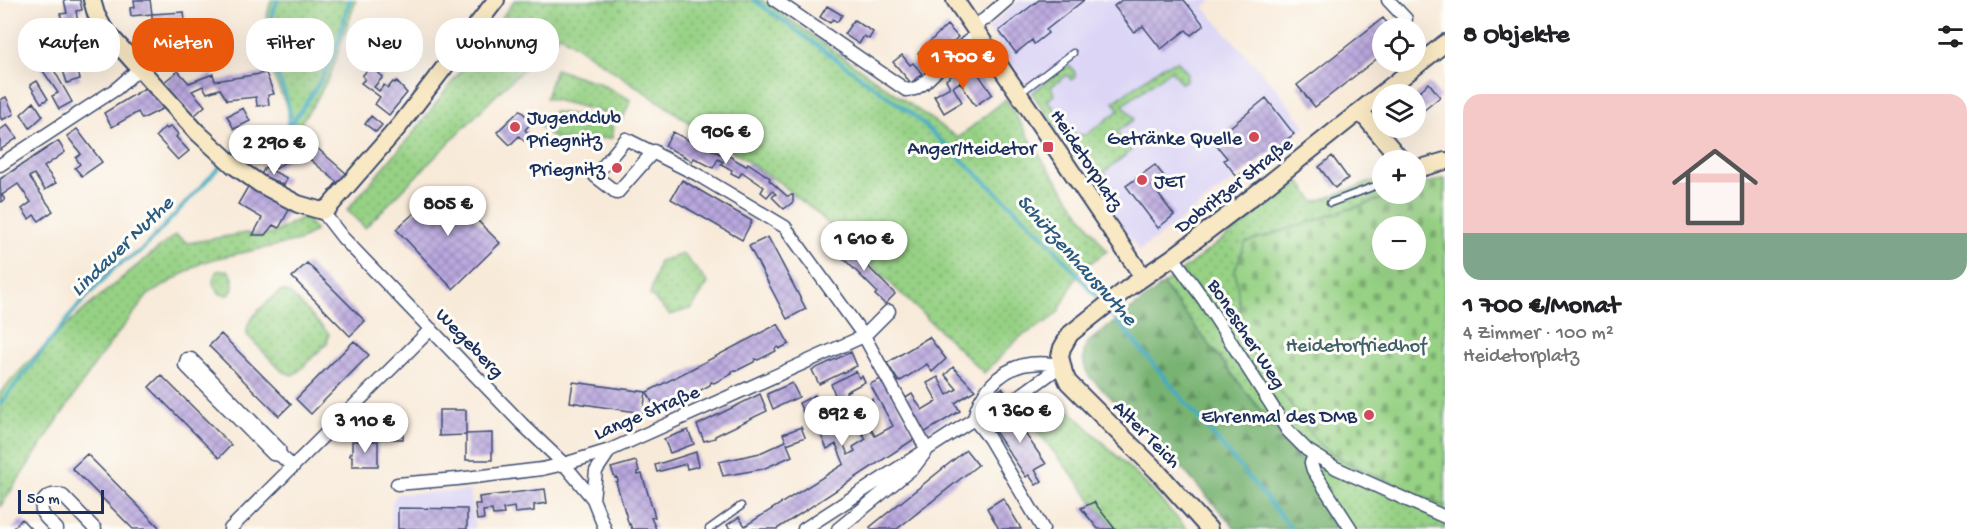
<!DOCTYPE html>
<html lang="de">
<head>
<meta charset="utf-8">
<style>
  :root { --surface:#fff; --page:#f2f2f2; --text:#202124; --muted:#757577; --accent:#ea580c }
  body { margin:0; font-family:"Gochi Hand",sans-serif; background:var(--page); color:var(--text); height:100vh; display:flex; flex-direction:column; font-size:22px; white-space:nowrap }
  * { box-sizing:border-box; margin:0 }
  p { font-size:20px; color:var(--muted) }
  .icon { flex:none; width:33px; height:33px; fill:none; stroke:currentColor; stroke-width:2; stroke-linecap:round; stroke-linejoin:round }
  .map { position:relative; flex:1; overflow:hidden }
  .sheet { display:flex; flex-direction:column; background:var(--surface); width:540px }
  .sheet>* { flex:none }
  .hud { position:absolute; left:18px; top:18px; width:570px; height:54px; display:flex; gap:12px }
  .buttons { position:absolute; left:1372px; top:18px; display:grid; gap:12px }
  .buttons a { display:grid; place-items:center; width:54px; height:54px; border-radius:50%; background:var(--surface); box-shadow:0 6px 24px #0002; font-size:30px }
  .scale { position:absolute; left:18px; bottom:15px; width:86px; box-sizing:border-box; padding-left:6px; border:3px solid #1b2f5e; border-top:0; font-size:16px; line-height:21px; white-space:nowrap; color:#1b2f5e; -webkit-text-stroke:4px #fdfcf7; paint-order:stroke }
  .price { position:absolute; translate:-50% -51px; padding:0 14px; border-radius:21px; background:#fff; color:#222; font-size:20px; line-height:39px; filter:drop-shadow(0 2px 3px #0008) }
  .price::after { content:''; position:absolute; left:50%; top:36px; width:18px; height:14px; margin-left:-9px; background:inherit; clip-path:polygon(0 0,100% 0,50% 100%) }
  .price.active { background:var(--accent); color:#fff }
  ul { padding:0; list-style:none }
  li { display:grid; align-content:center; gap:12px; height:318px; padding:0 18px }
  li span { display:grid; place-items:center; height:186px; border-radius:18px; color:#555 }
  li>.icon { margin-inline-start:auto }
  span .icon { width:108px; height:108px; fill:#fffc; stroke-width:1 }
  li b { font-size:26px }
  h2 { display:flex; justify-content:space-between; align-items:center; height:72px; padding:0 18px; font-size:26px }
  .chip { padding:0 21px; border-radius:24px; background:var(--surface); box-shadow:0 6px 24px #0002; font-size:21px; line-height:54px }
  .chip.active { background:var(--accent); color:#fff }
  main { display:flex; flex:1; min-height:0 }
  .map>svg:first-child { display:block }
  .built { fill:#dcd5f6 }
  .grass { fill:url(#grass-dots); stroke:#588071; stroke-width:1.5 }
  .forest { fill:url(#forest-firs); stroke:#4a7168; stroke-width:1.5 }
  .cemetery { fill:url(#cemetery-stones); stroke:#588071; stroke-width:1.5; fill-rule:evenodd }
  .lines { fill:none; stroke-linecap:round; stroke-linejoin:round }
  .stream { stroke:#42abc1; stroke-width:4 }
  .building { fill:url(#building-cross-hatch); fill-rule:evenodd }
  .lane-casing { stroke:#3c4b70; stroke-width:9 }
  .street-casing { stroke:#3c4b70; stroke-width:15 }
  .secondary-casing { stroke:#3c4b70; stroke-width:20 }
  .lane { stroke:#fff; stroke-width:6 }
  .street { stroke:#fff; stroke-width:12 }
  .secondary { stroke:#f8e8c3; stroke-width:16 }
  .poi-dot { fill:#d1495b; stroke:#fdfcf7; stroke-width:2 }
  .labels { text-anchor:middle; stroke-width:6; stroke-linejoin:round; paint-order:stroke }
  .poi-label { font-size:20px; fill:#1b2f5e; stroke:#fdfcf7; text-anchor:end }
  .street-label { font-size:20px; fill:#1b2f5e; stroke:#fdfcf7 }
  .park-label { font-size:20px; fill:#406069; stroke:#fdfcf7 }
  .water-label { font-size:21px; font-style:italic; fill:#295a81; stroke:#fdfcf7 }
</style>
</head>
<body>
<main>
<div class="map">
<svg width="1445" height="529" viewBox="0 0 1445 529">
  <defs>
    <pattern id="grass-dots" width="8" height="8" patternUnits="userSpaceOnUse" patternTransform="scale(1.5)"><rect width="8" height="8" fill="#96d184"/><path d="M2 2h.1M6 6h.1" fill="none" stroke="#7aaa6f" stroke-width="1.8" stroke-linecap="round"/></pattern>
    <pattern id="forest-firs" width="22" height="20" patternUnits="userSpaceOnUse" patternTransform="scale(1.5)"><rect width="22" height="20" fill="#78b372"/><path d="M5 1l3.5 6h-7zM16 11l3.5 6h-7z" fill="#629261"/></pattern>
    <pattern id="cemetery-stones" width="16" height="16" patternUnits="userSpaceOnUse" patternTransform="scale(1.5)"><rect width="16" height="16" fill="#96d184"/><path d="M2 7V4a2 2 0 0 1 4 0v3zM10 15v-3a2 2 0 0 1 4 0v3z" fill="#7aaa6f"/></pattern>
    <pattern id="building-cross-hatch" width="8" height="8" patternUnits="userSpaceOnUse" patternTransform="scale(1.5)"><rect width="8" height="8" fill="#b9a7de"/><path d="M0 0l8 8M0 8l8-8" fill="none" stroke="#9688b7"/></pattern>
  </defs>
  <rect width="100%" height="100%" fill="#fdfcf7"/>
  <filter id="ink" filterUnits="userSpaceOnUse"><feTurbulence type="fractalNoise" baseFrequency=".0167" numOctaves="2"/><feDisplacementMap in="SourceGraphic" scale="12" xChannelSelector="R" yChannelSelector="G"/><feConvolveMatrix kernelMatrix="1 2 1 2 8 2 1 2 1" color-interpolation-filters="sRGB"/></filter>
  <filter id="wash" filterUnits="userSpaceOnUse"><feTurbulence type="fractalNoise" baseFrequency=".008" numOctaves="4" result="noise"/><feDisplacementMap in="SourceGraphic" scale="24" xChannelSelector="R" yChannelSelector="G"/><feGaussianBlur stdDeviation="1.35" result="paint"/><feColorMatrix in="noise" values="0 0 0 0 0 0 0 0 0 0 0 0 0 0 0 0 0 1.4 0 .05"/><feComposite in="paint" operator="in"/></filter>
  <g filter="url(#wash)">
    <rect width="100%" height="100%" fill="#f8ead9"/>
    <!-- built -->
    <path class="built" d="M1020,0H1212L1204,8L1277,89L1305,126L1139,251L988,28Z
      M470,491L475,529H391L392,502L397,494Z"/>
    <!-- grass -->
    <path class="grass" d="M271,0H356L331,73L315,102L297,128C285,101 268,72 264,43C262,30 268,13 271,0Z
      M515,0H762L958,138L1006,99L1043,161L1107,251L1086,266L1077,276L1058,312L1048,321L1020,337L984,373L815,211L793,195L784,186L560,35L503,88L365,228L347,210L414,132Z
      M1177,61L1187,72L1186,81L1181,83L1171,70L1123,105L1134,119L1117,132L1131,151L1104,172L1106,175L1102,178L1085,155L1077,160L1032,93L1065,67L1070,66L1075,72V77L1071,80L1067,75L1051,87L1055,94L1048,100L1073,134L1086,135L1119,110L1114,102L1163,66Z
      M555,69L599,83L631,100L622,120L591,109L546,98Z
      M554,112L585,117L613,126L612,138L568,140L553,138L539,125Z
      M1377,180L1383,188V194L1389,196L1245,243L1320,445L1346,462L1445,507V529H1336L1315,476L1303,465L1163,285L1299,181L1315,202Z
      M303,217L316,230L299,241L217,258L201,263L148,295L101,355L0,507V393C51,334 114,284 175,235L188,243L246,233L258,236L274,233Z
      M683,254L708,283L692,308L670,315L650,295L659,261Z
      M228,270L233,278V289L229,295L220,294C212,285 211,281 217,271Z
      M283,291L291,294L329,334L327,343L298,372L292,375L282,371L247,335C244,318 268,303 279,292Z
      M1043,402L1061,404L1068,409L1145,483L1187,529H1115L1019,408L1029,403Z"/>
    <!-- forest -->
    <path class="forest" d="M1163,285L1303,465L1315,476L1336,529H1236L1172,457L1089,376C1083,367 1081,351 1088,342Z"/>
    <!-- cemetery -->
    <path class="cemetery" d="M1445,178V507L1346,462L1320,445L1244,341L1235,270L1245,243L1397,194H1416V187ZM1383,226H1416V260H1383Z"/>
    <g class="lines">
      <!-- stream -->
      <path class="stream" d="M754,0L912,114L1042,234L1102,303
        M290,125C309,100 326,75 337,45C342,30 344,15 350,0
        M229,157C246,139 268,152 280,139C305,111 272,76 267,45C265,30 273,14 277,0
        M1107,309L1292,529
        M0,404L78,306L115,267L141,251L224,162"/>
    </g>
    <g id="blocks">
      <!-- building -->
      <path class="building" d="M64,0H80L82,10L76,11L78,23L75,26L66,29L60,14L67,13Z
        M134,0H150L152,14L131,16L130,8L135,7Z
        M1039,0H1084L1046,30L1048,33L1034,44L1032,40L1016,53L999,31Z
        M1122,0H1184L1204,25L1191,35L1186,30L1161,49L1143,26L1134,32L1114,6Z
        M827,6L842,15L837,22L833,19L830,23L820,17Z
        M184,12L188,51H186L190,59L178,64L173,52L169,18L152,20V14Z
        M1383,18L1391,28H1383V54L1315,107L1297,85Z
        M854,20L873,32L869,39L864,36L859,44L844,34Z
        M947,25L958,37L929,65L918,53Z
        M146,32L164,52L149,66L131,46Z
        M902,55L910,65L913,63L922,73L911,83L893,62Z
        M50,63L72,102L59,109L52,96L58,93L41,68Z
        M76,66L80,79L67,83L63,70Z
        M371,66L383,77L374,87L379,91L384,85L388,88L393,82L395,83L396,81L407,93L389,115L375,104L380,97L361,83L365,79L362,76Z
        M960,69L965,75L975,69L992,94L975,106L960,82L953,87L962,102L944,113L934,96L950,87L946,80Z
        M178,71L189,83L213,74L215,81L266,73L274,94L268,95L269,105L257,106L256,97L227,100L220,89L207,93L203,86L192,91L205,106L194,116L164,82Z
        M37,81L48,99L41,103L30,85Z
        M1429,83L1440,97L1416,117V94Z
        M145,88L164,108L142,119L138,112L112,127L104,113Z
        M6,97L14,114L2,120L0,117V100Z
        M1266,98L1294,134L1237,177L1224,160L1227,158L1213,141Z
        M34,102L43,116L30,128L21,114Z
        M243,108L250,121L234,129L227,116Z
        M520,110L532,122L525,130L530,135L524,141L519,136L510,145L497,132Z
        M371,116L382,125L376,132L365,124Z
        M7,125L17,138L0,150V130Z
        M171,126L178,134L176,137L189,151L178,160L156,136L165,127L167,129Z
        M77,129L102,162L82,176L75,168L80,164L76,158L81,154L67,136Z
        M673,132L692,142L694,140L720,154L722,152L746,166L748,163L770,178L769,180L787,196L793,195V202L784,209L772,197L776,194L772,191L767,197L761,192L764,187L742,172L739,177L731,173L732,170L721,164L723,162L718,159L713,168L694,158L692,161L665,146Z
        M301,134L347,174L331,194L329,192L337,182L299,150L276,169L271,163Z
        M58,141L65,152L44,167L56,183L45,190L34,174L29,177L53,211L39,221L34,215L29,219L22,209L31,202L18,184L2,195L5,200L1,202L0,179Z
        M1332,156L1348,178L1335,188L1319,167Z
        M1155,165L1167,180L1156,188L1153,187L1174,215L1158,228L1126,186Z
        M265,167L287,178L284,185L261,175Z
        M682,180L752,221L742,240L671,199Z
        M249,185L290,208L279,228L273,225L265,235H253L262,218L238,204Z
        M444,187L500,243L453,289L396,229Z
        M768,237L806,309L787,319L749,246Z
        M841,239L895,294L885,304L875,295L877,292L832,247Z
        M307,263L365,321L350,336L292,277Z
        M778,324L789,344L779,349L778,347L775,349L776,351L758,360L755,359L754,362L736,371L735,370L731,372L732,374L714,383L711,382L710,385L692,395L691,392L687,394L688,396L670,406L669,404L665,406L667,408L657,412L647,392Z
        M221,334L291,404L279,416L209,346Z
        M929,337L946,359L932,372L927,364L899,382L887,363Z
        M354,341L369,355L311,414L296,399Z
        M851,352L857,366L819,384L812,370Z
        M953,367L975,390L955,403L960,411L924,433L904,399L912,394L922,410L937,401L927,383L938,377L947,395L957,389L945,375Z
        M856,371L859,378L862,376L865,382L846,392L850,407L872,399L874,407L854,414L856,421L864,417L875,436L893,426L870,384L883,378L916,438L777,529H730L727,525L739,517L745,526L844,464L836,444L827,449L812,414L805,417L799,403L815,395L822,409L838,403L831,384ZM841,413L845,431L858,426L866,439L853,447L855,451L848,455L833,418Z
        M161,375L231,445L219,458L149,387Z
        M573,382L646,392L643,413L570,402Z
        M792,383L799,397L773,409L767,394Z
        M1002,388L1008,396L999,403L993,395Z
        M760,394L767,411L715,436V438L704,441L697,425Z
        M1019,408L1030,424L1022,429L1046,464L1035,470L1042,481L1036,485L1029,475L1026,477L992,427Z
        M439,410H466V434L492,433V460H466V435L439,436Z
        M378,413H403V439H378V429H375V426H378Z
        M801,427L805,437L787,444L792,456L763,469L723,476L719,462L760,453L786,441L783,434Z
        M688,430L694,444L670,453L664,439Z
        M352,441H378V466H352V456H350V453H352Z
        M966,450L978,465L897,529H871L870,527Z
        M696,452L699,466L687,469L686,464L657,472L655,465Z
        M87,454L159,527L157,529H133L72,468Z
        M636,461L639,471L637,472L638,475L642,474L655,517L651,518L656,529H632L630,524L629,525L616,482L618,481L617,477L615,478L611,468Z
        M545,489L547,503L534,505V511L515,513L514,507L503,509L504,514L493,515L492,510L483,511L484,519L477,520L475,504H480L479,497Z
        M1003,498L1018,523L1021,529H999L987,508Z
        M1094,502L1115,529H1098L1081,508Z
        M398,508L467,509V529H398Z
        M22,519L31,529H12Z"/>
    </g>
  </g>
  <g filter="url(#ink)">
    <use href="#blocks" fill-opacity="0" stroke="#3c4b70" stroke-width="1.5"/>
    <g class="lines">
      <!-- lane casing -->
      <g class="lane-casing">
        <path id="lane" d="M1020,93L1073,53
          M1330,203L1383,183
          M709,529L741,506"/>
      </g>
      <!-- street casing -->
      <g class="street-casing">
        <path id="street" d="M775,0L906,90L915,89L923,84L967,42L978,34
          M1388,0L1406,19
          M973,27L985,19L1007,0
          M654,151L617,193L595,176L626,139L698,175L785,227L864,336L927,450
          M0,165L116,89L140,68
          M322,211L343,238L522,424L564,464L593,499L605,529
          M1173,257L1204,300L1288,431L1307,450L1336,468L1445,517
          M974,419L989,438L1043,529
          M974,419C978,395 999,371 1023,365C1035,362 1049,363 1062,365
          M280,455L273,454L185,365L187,359H191L279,449L280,455L293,467
          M1314,455L1311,463L1313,470L1351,529
          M397,484L457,479L542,469L564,464L610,450L864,336L889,311
          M593,499L596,471L610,450
          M57,529C53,525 46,519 43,514C37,499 52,491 63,496L95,529
          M230,529L431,329
          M804,529L974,419L992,416L1062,365
          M838,529L914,467L924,454"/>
      </g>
      <!-- secondary casing -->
      <g class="secondary-casing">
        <path id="secondary" d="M92,0L96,14L104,29L197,132L233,165L260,184L298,204L322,211L329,207L400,125L496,0
          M955,0L1143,277
          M1360,111L1401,160
          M1416,167L1421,168L1445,161
          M1209,529L1157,471L1068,382L1064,373L1060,356L1062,348L1070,334L1128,288L1173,257L1252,197L1445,43"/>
      </g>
      <!-- lane -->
      <use href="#lane" class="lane"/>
      <!-- street -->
      <use href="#street" class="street"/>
      <!-- secondary -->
      <use href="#secondary" class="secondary"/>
    </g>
  </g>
  <!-- markers -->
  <g class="poi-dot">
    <circle cx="515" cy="127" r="6"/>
    <circle cx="1254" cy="137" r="6"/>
    <rect x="1042" y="141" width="12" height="12" rx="3"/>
    <circle cx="617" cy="168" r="6"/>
    <circle cx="1142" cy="180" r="6"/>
    <circle cx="1369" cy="415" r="6"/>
  </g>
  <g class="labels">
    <!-- poi labels -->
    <g class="poi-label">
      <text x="527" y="123" text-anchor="start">Jugendclub<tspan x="527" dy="23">Priegnitz</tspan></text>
      <text x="1242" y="144">Getränke Quelle</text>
      <text x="1036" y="154">Anger/Heidetor</text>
      <text x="605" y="175">Priegnitz</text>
      <text x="1154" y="187" text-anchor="start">JET</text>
      <text x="1357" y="422">Ehrenmal des DMB</text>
    </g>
    <!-- street labels -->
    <g class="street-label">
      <text transform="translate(1088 159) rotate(57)" y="7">Heidetorplatz</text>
      <text transform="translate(1233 184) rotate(-38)" y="7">Dobritzer Straße</text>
      <text transform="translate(1248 333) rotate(57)" y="7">Bonescher Weg</text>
      <text transform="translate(471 342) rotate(46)" y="7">Wegeberg</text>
      <text transform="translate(646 411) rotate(-23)" y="7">Lange Straße</text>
      <text transform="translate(1148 433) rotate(45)" y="7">Alter Teich</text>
    </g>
    <!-- park labels -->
    <g class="park-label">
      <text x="1356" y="351">Heidetorfriedhof</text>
    </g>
    <!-- water labels -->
    <g class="water-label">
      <text transform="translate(121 245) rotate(-44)" y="7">Lindauer Nuthe</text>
      <text transform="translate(1078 259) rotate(48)" y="7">Schützenhausnuthe</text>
    </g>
  </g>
</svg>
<div class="buttons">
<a><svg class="icon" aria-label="locate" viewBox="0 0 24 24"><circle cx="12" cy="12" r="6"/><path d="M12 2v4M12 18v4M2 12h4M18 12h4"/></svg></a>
<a><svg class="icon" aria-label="layers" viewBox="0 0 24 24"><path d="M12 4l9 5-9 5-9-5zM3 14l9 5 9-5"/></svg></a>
<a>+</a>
<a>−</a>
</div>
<div class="scale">50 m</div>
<b class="price active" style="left:963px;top:90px">1 700 €</b>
<b class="price" style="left:726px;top:165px">906 €</b>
<b class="price" style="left:274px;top:176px">2 290 €</b>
<b class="price" style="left:448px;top:237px">805 €</b>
<b class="price" style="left:864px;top:272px">1 610 €</b>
<b class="price" style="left:1020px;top:444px">1 360 €</b>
<b class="price" style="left:842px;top:447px">892 €</b>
<b class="price" style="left:365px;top:454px">3 110 €</b>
<div class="hud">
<a class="chip">Kaufen</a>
<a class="chip active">Mieten</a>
<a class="chip">Filter</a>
<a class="chip">Neu</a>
<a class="chip">Wohnung</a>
</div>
</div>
<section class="sheet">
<h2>8 Objekte<svg class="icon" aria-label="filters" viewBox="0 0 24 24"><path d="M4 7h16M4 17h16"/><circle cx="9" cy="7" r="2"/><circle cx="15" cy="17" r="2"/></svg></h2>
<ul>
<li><span style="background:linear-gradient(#f6c9c9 75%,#7fa58c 0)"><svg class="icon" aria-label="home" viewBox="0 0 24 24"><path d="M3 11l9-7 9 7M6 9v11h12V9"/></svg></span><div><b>1 700 €/Monat</b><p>4 Zimmer · 100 m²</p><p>Heidetorplatz</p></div></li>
</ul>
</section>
</main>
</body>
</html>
